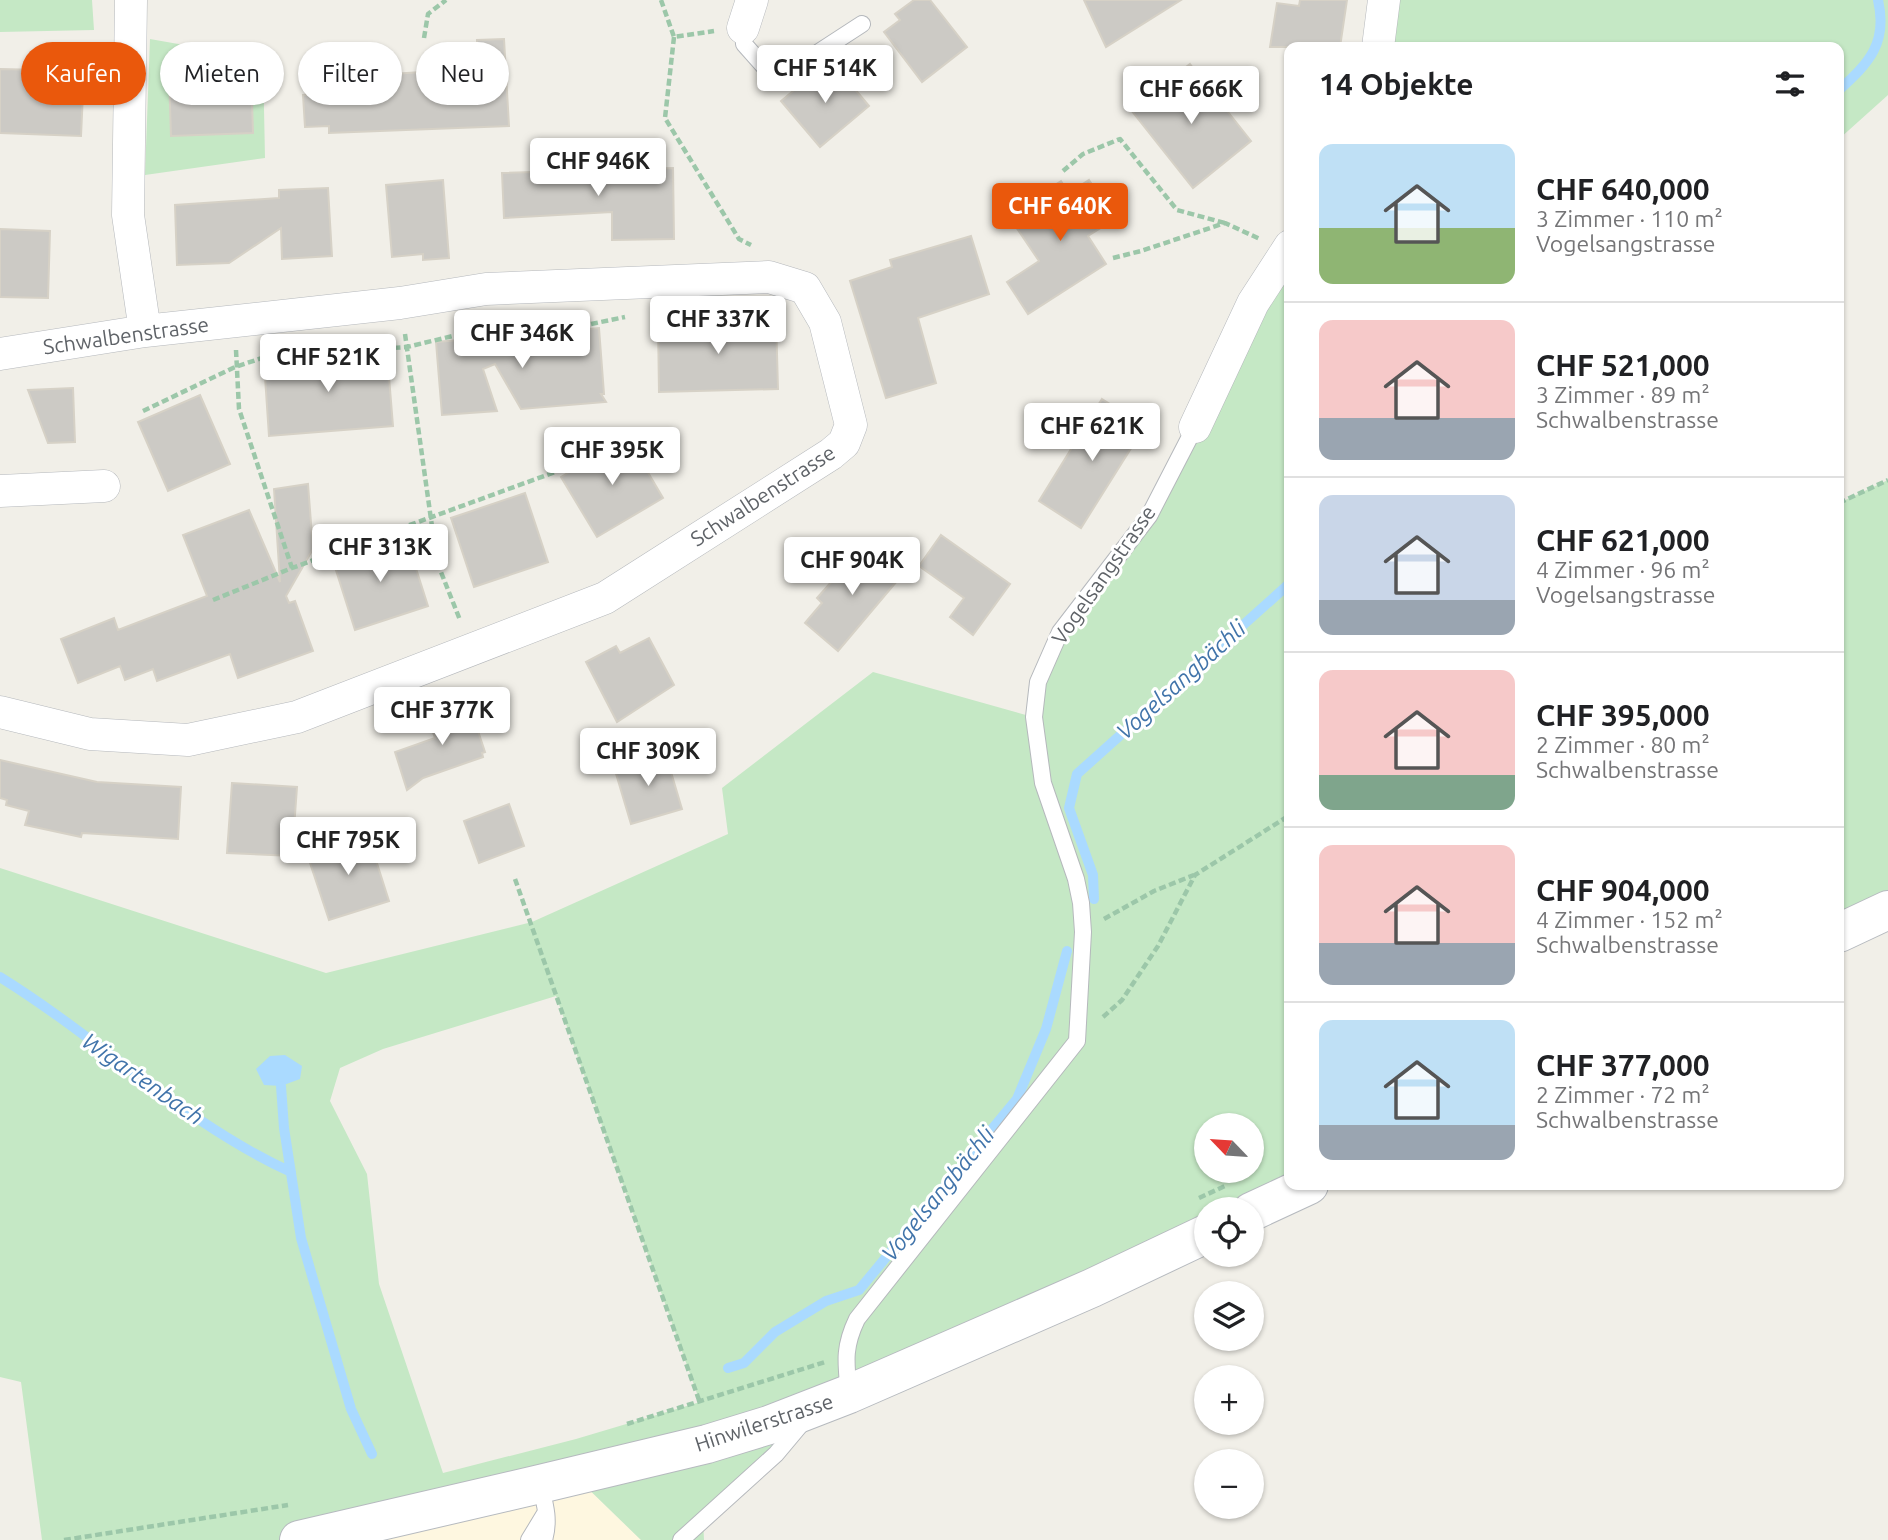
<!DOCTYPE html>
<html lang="de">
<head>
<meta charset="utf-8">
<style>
  :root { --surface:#fff; --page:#f2f2f2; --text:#202124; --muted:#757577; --line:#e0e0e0; --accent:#ea580c }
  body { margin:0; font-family:Ubuntu,sans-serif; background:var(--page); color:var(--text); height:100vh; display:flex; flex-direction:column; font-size:26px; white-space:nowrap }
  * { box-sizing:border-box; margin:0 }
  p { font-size:23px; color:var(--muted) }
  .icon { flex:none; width:38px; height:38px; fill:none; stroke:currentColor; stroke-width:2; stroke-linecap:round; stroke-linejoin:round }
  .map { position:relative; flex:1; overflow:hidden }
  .panel { position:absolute; left:1284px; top:42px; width:560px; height:1148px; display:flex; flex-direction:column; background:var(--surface); border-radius:14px; box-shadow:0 2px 5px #0004 }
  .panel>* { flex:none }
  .hud { position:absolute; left:21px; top:42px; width:665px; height:63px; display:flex; gap:14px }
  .needle { width:46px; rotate:295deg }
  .fabs { position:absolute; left:1194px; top:1113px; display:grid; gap:14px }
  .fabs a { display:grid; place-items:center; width:70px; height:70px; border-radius:50%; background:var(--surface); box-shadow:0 2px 5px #0004; font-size:35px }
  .price { position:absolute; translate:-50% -60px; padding:0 16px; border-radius:7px; background:#fff; color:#222; font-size:23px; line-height:46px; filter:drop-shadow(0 2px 4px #0008) }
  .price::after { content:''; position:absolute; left:50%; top:42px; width:21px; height:16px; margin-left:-10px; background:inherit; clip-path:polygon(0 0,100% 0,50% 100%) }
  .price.selected { background:var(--accent); color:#fff }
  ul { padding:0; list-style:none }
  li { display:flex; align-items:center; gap:21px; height:175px; padding:0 35px }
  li+li { border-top:2px solid var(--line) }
  li span { display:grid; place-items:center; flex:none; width:196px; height:140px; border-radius:14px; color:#555 }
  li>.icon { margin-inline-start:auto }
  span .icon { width:84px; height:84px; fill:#fffc; stroke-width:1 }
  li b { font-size:30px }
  h2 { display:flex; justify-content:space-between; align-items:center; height:84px; padding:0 35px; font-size:30px }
  .tag { padding:0 24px; border-radius:32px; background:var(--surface); box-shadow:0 2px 5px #0004; font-size:24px; line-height:63px }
  .tag.selected { background:var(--accent); color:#fff }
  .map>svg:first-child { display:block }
  .commercial { fill:#fef7e0 }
  .green { fill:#c5e8c5; fill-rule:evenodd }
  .water { fill:#aadaff }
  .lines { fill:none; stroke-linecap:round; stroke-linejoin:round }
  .stream { stroke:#aadaff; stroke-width:10 }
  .building { fill:#cccac5; stroke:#d6d1c6; stroke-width:2 }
  .service-casing { stroke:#b5b8bc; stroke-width:18 }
  .minor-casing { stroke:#b5b8bc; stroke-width:33 }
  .secondary-casing { stroke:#b6babf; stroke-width:40 }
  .path { stroke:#9cc7a9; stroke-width:4.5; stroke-dasharray:7 3.5; stroke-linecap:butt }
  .service { stroke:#fff; stroke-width:16 }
  .minor { stroke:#fff; stroke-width:32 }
  .secondary { stroke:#fff; stroke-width:38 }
  .labels { text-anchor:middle; stroke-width:6; stroke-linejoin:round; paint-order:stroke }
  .street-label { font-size:21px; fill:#5f6368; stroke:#fff }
  .water-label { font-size:23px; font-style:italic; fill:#4174aa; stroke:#fff }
</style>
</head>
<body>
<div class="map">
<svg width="1888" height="1540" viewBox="0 0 1888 1540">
  <rect width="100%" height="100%" fill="#f1efe8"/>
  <!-- commercial -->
  <path class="commercial" d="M574,1475L641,1540H322Z"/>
  <!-- green -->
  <path class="green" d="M0,0H92L94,30L0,32Z
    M1384,0H1888V95L1839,139V47H1378Z
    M150,39L263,59L265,158L145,175Z
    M1290,246V1185L1251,1209H1206V1234L849,1394L703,1518L704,1540H641L574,1475L322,1540H42L21,1382L0,1377V868L326,973L532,922L728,834L722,788L873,672L1033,717L1060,632L1149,516ZM556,996L700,1402L576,1439L443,1473L379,1284L367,1174L330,1101L340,1068L383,1049ZM1206,1125H1251V1171H1206Z
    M1888,480V910L1839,933V503Z"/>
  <!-- water -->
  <path class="water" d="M285,1055L302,1066L300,1079L281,1086L264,1085L256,1069L270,1056Z"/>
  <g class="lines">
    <!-- stream -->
    <path class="stream" d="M1839,90C1869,63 1888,43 1878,0
      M1094,899L1093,875L1069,808L1077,774L1290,583
      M0,977C100,1039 184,1123 291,1172
      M281,1086L284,1128L301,1238L351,1409L372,1454
      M728,1368L744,1363L775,1332L826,1301L859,1290L1017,1099L1046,1029L1067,951"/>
  </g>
  <!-- building -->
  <path class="building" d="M914,0H930L967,47L922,82L884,32L900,20L895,14Z
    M1084,0H1181L1106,47Z
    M1300,0H1347L1340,47H1270L1277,3L1299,6Z
    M504,39L509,126L329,133V126L305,127L303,95L333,93L332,78L437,71L436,59L478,57L477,40Z
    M1190,64L1251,141L1193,188L1131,110Z
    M0,69L84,71L81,136L0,133Z
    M838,69L869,106L820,147L781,101L817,71L825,81Z
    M251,71L253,133L171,136L169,74Z
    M673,168L674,239L612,240V212L504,218L502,173Z
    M443,180L449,258L423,260V254L392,257L386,185Z
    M1089,180L1115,219L1088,236L1106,264L1028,314L1007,282L1039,261L1016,227L1036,214L1028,202L1061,181L1069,193Z
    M328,188L332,256L282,259L281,228L229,263L177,265L175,205L279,198V190Z
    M0,229L50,231L48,298L0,297Z
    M971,236L989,294L918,318L936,383L886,398L850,281L892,267L890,260Z
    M776,319L778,389L659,392L658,322Z
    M599,328L604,394H601L606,402L521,409L495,364L483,369L497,411L442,415L436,342Z
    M387,352L393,426L269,436L264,362Z
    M73,388L75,442L48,443L28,390Z
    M200,395L230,464L168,491L138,422Z
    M1102,399L1145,426L1081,528L1039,501Z
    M627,437L663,498L597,537L561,477Z
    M308,484L313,549L286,596L289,603L295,601L313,651L238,678L230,654L157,681L153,669L125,680L120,666L78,683L61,639L114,618L118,630L207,596L183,535L249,510L280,582L274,489Z
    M525,493L548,562L474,587L451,518Z
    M941,535L1010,584L973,635L950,617L964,598L919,566Z
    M406,537L428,606L355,630L333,561Z
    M865,544L902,575L838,651L805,623L822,603L817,598Z
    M649,638L674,685L617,722L586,662L616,646L620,653Z
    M463,704L471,726L476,725L485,752L482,753L483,757L423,778L407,790L395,752L435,738L427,716Z
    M665,752L682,809L631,824L614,767Z
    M0,760L97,782L181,787L178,839L82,833L81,837L25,825L29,811L6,805L7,800L0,798Z
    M232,783L297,787L292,856L227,853Z
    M509,804L524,846L479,863L464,821Z
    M368,835L389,901L329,920L307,854Z"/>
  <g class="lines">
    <!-- service casing -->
    <g class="service-casing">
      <path id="service" d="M743,28L744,44L776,80L862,24
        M849,1394C846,1363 843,1348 857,1319L1077,1041L1083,932L1081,903L1076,879L1043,783L1034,717L1038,682L1060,632L1149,516L1195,427
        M540,1484C545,1504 550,1520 544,1540
        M529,1540L546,1512
        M681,1540L776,1454L802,1423"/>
    </g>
    <!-- minor casing -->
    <g class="minor-casing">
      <path id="minor" d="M131,0L128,215L145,331
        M743,28L752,0
        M1378,47L1384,0
        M0,354L145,331L400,303L486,289L769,277L805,288L825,322L851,425L844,443L831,454L605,598L297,717L188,740L90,734L0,712
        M1195,427L1253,303L1290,246
        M0,491L104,486"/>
    </g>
    <!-- secondary casing -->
    <g class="secondary-casing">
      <path id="secondary" d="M1839,933L1888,910
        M1251,1212L1309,1185
        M299,1540L540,1484L707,1444L769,1425L849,1394L1092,1288L1206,1234"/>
    </g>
    <!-- path -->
    <path class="path" d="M661,0L674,37L714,31
      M674,37L665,118L739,239L751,245
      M424,38L428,14L446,0
      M1063,171L1083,154L1120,139L1177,210L1225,223
      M1113,258L1141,251L1225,223L1260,239
      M405,334L437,562L460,620
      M236,350L239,409L292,568
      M143,411L235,367L268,356L407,347L461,334L591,324L625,317
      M1839,503L1888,480
      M213,600L292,568L555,472L619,434
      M515,879L700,1403
      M1104,919L1154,891L1194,875
      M1103,1017L1122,1000L1158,946L1195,875L1290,815
      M1199,1198L1225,1186
      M627,1424L825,1362
      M64,1540L288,1505"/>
    <!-- service -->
    <use href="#service" class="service"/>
    <!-- minor -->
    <use href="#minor" class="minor"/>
    <!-- secondary -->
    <use href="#secondary" class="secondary"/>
  </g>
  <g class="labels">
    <!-- street labels -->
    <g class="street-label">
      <text transform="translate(126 336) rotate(-8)" y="7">Schwalbenstrasse</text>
      <text transform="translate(763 496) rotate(-33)" y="7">Schwalbenstrasse</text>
      <text transform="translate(1104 575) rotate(-55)" y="7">Vogelsangstrasse</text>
      <text transform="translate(764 1423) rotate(-18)" y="7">Hinwilerstrasse</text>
    </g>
    <!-- water labels -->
    <g class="water-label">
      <text transform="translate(1181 680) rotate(-42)" y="8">Vogelsangbächli</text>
      <text transform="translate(143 1079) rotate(35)" y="8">Wigartenbach</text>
      <text transform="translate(938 1194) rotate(-51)" y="8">Vogelsangbächli</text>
    </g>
  </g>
</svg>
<div class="fabs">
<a><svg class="needle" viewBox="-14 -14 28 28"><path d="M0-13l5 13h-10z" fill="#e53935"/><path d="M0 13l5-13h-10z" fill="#757577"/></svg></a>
<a><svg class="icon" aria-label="locate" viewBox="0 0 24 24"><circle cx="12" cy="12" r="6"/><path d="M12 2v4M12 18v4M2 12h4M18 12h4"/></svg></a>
<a><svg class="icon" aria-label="layers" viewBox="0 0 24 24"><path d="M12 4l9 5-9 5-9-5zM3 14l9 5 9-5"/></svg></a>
<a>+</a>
<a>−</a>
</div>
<b class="price" style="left:825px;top:105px">CHF 514K</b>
<b class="price" style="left:1191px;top:126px">CHF 666K</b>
<b class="price" style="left:598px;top:198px">CHF 946K</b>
<b class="price selected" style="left:1060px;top:243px">CHF 640K</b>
<b class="price" style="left:718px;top:356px">CHF 337K</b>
<b class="price" style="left:522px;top:370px">CHF 346K</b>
<b class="price" style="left:328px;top:394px">CHF 521K</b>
<b class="price" style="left:1092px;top:463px">CHF 621K</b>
<b class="price" style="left:612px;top:487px">CHF 395K</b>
<b class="price" style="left:380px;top:584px">CHF 313K</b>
<b class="price" style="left:852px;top:597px">CHF 904K</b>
<b class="price" style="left:442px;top:747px">CHF 377K</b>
<b class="price" style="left:648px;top:788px">CHF 309K</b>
<b class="price" style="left:348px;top:877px">CHF 795K</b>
<div class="hud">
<a class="tag selected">Kaufen</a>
<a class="tag">Mieten</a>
<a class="tag">Filter</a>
<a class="tag">Neu</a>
</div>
<section class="panel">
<h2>14 Objekte<svg class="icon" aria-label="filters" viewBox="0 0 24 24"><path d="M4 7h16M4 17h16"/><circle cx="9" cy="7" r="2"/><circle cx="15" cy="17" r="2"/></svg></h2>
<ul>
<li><span style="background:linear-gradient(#bfe0f5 60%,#8fb573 0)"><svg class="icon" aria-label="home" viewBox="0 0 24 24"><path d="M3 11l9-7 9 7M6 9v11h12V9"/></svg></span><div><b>CHF 640,000</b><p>3 Zimmer · 110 m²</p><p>Vogelsangstrasse</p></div></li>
<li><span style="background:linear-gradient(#f6c9c9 70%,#9aa5b1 0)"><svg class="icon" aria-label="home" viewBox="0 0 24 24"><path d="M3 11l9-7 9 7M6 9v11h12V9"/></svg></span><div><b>CHF 521,000</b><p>3 Zimmer · 89 m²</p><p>Schwalbenstrasse</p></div></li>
<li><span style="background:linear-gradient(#c9d6e8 75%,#9aa5b1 0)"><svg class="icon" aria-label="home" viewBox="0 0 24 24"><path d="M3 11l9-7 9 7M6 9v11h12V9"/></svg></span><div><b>CHF 621,000</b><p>4 Zimmer · 96 m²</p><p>Vogelsangstrasse</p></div></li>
<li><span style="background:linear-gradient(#f6c9c9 75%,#7fa58c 0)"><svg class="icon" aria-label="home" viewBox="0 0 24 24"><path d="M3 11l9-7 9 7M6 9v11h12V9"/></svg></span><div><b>CHF 395,000</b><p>2 Zimmer · 80 m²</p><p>Schwalbenstrasse</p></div></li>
<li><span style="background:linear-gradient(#f6c9c9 70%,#9aa5b1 0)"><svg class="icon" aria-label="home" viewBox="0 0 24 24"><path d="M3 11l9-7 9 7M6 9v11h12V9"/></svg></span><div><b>CHF 904,000</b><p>4 Zimmer · 152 m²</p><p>Schwalbenstrasse</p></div></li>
<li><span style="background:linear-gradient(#bfe0f5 75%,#9aa5b1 0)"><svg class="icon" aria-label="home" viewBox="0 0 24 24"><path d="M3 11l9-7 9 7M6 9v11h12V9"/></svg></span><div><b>CHF 377,000</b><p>2 Zimmer · 72 m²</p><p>Schwalbenstrasse</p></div></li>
</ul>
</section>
</div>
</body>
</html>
